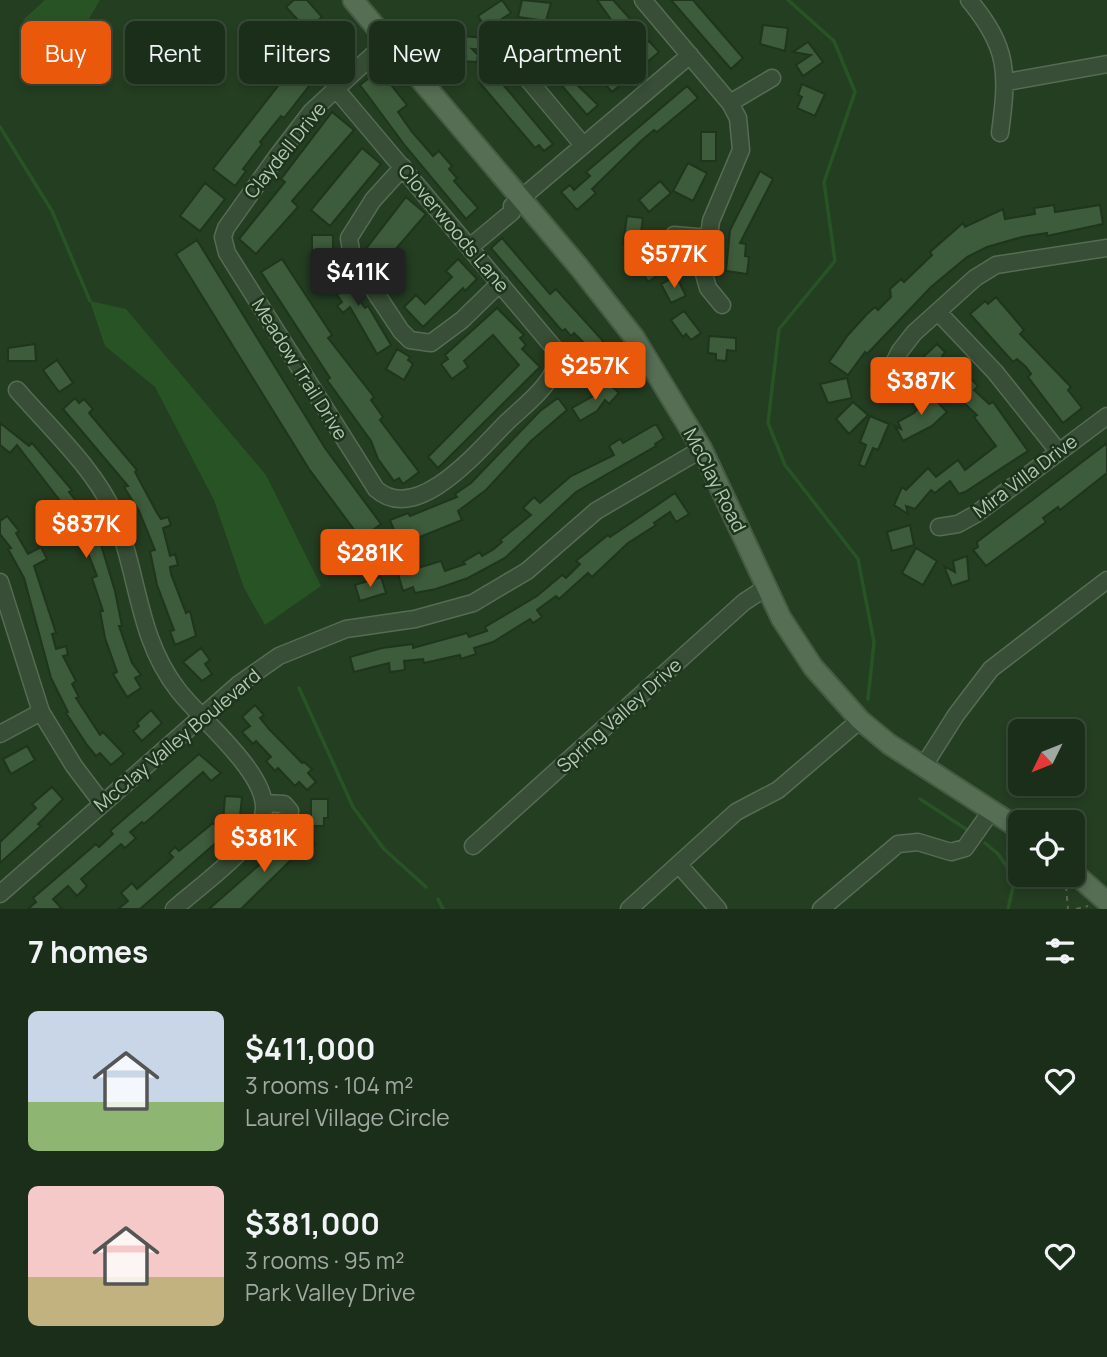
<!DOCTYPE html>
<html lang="en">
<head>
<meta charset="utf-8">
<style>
  :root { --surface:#1b2e1a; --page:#283a27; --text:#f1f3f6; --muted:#a0a8a2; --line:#394a39; --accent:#ea580c }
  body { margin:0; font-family:Manrope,sans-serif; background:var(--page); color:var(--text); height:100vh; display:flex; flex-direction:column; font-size:26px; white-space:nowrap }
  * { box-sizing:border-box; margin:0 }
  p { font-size:23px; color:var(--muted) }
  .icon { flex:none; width:38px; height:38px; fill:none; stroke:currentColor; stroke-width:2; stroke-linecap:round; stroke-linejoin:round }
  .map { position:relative; height:909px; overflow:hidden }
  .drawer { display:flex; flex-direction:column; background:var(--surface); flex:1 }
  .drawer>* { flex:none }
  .banner { position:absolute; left:21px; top:21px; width:700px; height:63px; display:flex; gap:14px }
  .needle { width:46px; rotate:227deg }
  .buttons { position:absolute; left:1008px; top:719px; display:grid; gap:14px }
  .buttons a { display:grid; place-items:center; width:77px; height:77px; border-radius:10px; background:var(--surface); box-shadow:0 4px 10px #0003,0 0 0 2px var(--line); font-size:35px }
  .price { position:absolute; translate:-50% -60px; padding:0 16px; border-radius:7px; background:var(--accent); color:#fff; font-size:23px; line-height:46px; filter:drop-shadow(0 2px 4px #0008) }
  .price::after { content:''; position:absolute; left:50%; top:42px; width:21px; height:16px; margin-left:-10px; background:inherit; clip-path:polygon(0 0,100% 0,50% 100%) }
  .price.selected { background:#222; color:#fff }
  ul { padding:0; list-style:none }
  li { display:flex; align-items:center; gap:21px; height:175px; padding:0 28px }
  li span { display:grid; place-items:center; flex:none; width:196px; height:140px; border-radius:10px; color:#555 }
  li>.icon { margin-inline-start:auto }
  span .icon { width:84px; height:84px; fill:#fffc; stroke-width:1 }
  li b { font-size:30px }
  h2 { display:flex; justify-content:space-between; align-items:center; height:84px; padding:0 28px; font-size:30px }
  .pill { padding:0 24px; border-radius:10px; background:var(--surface); box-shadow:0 4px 10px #0003,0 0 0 2px var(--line); font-size:24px; line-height:63px }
  .pill.selected { background:var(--accent); color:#fff }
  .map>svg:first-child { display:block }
  .water { fill:#285325 }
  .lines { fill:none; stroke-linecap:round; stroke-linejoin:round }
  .stream { stroke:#285325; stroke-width:3.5 }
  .building { fill:#3d5c3b; stroke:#1f351d; stroke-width:2 }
  .minor-casing { stroke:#566c54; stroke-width:19 }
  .major-casing { stroke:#445a42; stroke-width:23 }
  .path { stroke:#5a674d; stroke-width:2; stroke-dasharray:5 5; stroke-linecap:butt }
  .minor { stroke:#384e36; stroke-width:16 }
  .major { stroke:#566e54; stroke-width:19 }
  .labels { text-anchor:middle; stroke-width:5; stroke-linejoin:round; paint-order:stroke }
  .street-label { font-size:19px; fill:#b3c9b2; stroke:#1d331b }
</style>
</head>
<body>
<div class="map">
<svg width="1107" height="909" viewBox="0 0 1107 909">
  <rect width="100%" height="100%" fill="#243e22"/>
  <!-- water -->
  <path class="water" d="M45,0H100C87,20 76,53 49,52L30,33L23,20Z
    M90,301L126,309L266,475L321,586L265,625L244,588L214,500L155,387L105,346Z"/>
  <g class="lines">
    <!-- stream -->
    <path class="stream" d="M788,0L834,41L855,92L824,182L835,261L779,329L768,423L785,465L858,559L874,642L868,699
      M0,127L52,211L90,301
      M299,688L353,807L384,849L426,887
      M920,799L969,831
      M985,843L998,854L1015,878L1008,909
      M438,899L443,909"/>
  </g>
  <!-- building -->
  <path class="building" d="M294,0H307L322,17L307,30L286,7Z
    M502,0L511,13L486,29L478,16Z
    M522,0L551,3L546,21L518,17Z
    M597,0H613L632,21L620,32Z
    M671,0H693L743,58L731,69Z
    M561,20L570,41L565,43L567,48L556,53L546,27Z
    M763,25L788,28L785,51L760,44Z
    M344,26L356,41L352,43L355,47L310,85L284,118L281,116L260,142L262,144L243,169L246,171L235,186L213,169L296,63Z
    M462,36L486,38L485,50L472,49L478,55L477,62L460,61Z
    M649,41L659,52L612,92L604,83L610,77L608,74Z
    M808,42L823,62L803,76L796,65L811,55L793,52Z
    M558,55L576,76L572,80L598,105L587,115L545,66Z
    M489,68L553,144L544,151L539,145L535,148L480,83L483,80L480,76Z
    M379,70L407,105L398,112L412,132L433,156L439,151L452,166L449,169L457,178L454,181L478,208L466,219L406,147L360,85Z
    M802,84L825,94L815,116L797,108L802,97L798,95Z
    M687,86L698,98L657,132L654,130L641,141L592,189L596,193L577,210L561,192L570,185L574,190L590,176L586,172Z
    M332,112L354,130L292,201L298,207L256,254L239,239L285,182L281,179Z
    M701,132H716V161H701Z
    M362,148L381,164L330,226L311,210Z
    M688,163L707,173L693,201L673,191Z
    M760,171L773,179L740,243L746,244L745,256L749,257L747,274L726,271L730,230Z
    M660,181L671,193L649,212L639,200Z
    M205,183L225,199L200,231L180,216Z
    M406,197L426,214L382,265L365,250Z
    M1054,205L1055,212L1100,205L1103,224L1047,236V233L1022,237L987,247L967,257L931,287L867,354L865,352L848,375L829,362L848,335L867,314L875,307L878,310L891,297L890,289L901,279L904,282L932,255L930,252L963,223L965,227L1003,209L1005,219L1035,214L1034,208Z
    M627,216L643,218L639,246L623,244Z
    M312,235H333V256H312Z
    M502,238L550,294L556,289L603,341L593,352L574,333L571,336L565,329L562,331L491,248Z
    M197,240L325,448L381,524L361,539L309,469L176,254Z
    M644,251L661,273L648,282L634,258Z
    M282,259L332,335L328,338L374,397L371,400L383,417L380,420L419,472L403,484L399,478L394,481L378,459L371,441L327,380L330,378L261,272Z
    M458,259L477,279L465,291L463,288L423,327L404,307L416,295L425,304L452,277L446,271Z
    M337,260L360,293L356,296L365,308L368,306L391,345L377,354L350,307L343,313L337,306L342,302L337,295L342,290L325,270Z
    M676,276L686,296L671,303L661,284Z
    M996,297L1024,330L1020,334L1071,387L1068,390L1082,408L1063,423L1028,377L1031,374L1026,367L1017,359L1013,362L970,314L985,301L988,304Z
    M497,308L524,335L520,338L526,345L522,349L540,367L438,468L428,457L519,365L493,335L464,361L468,367L452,379L441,364L448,359L445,355Z
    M684,311L701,333L691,340L686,334L683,337L671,320Z
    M709,336L736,338V351L727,350L726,361L716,360V354L708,353Z
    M35,344L36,361H8V348Z
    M937,344L945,352L942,356L970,378L978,386L974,390L989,404L993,402L1028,451L965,492L959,494L950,481L935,493L931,490L915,509L906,506L908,514L894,505L902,487L906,490L928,468L936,477L958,460L965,470L996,446L974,417L977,415L919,361Z
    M397,349L410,357L408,360L413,364L404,380L386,369Z
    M611,352L619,369L605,375L597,358Z
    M57,360L73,383L59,392L43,370Z
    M847,378L852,398L828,403L820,384Z
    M607,382L619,393L609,404L605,400L597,411L580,421L572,408L597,394Z
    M926,390L947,412L932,426L903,441L895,426L901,429L898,422L914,413L922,404L917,399Z
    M75,398L79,403L84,399L93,409L89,413L137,470L135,472L157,513L161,519L168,517L171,525L163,528L170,556L175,554L178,565L170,567L171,574L186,613L190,611L196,636L175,645L170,631L174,630L157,585L150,551L155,550L139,511L124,487L128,486L63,409Z
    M558,398L567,410L531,441L486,490L458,511L462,520L400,545L390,520L408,513L410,516L457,497L455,494L471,483L540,411Z
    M853,402L868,415L849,434L836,419Z
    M870,416L889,424L878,450L873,448L865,467L859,465L866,445L860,442Z
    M0,423L29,446L32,443L72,490L69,492L95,525L115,591L122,626H119L132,663L141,675L135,678L141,688L127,697L113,674L117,672L105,638L100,611H103L92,578L97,576L78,528L75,530L61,508L64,506L17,445L10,453L0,445Z
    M656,424L664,438L655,444L656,446L576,492L505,558L468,578L436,589L415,593L413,587L403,591L398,574L441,561L445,571L465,564L463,562L480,552L482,556L494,549L502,542L500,540L531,515L523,508L534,497L540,503L571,476L614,455L609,446L620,439L623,443Z
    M1107,443V473L1060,510L1058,507L1043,518L1046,522L986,566L973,550L978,547L977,542Z
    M675,493L689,514L676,522L670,512L654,523L656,525L628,543L592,577L588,573L559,599L556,596L537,610L542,617L533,623L530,619L493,642L474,648L476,654L461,659L460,655L424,663L423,659L404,661L405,670L390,672L389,663L354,672L350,657L382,648L413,644V648L467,633L469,637L487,631L485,627L537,596L562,575L566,578L580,564L576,561L608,535L610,537Z
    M7,516L19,531L16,533L28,554L41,547L47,559L34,566L56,633L52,634L56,649L66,646L68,655L63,656L76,681L72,684L79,697L76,698L100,735L103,732L124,754L111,765L100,753L96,756L87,745L66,713L68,712L51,678L24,578L8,549L11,548L0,534V521Z
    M910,525L914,545L892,551L887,532Z
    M916,548L937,561L923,585L902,573Z
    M967,556L969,580L952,586L944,566L955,572L953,561Z
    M381,577L386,593L360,601L355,585Z
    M201,648L210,660L205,664L212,674L202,681L183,662Z
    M255,705L264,715L260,718L269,729L302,763L304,762L312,769L308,773L316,782L307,790L299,782L295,786L278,768L275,771L266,761L271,757L256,741L253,744L242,732L250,726L242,717Z
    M151,710L162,723L142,741L133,731L139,726L137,723Z
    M27,746L35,760L11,774L3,759Z
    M199,754L221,773L211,781L203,772L144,824L142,822L130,832L136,838L125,848L121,844L81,879L87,886L77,896L68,886L53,899L62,909H28L36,902L33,898L96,844L99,847L113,834L110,831Z
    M52,787L63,799L38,824L41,826L0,863V842L36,808L32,804Z
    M225,796L242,797L239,825L223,823Z
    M311,799H328V818H324V826H311Z
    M213,823L226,834L140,909H118L128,901L121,893L132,883L137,889L168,862L173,857L169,853L175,847L179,851Z
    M305,832L315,845L299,857L297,854L241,909H209L274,852Z"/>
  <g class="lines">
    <!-- minor casing -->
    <g class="minor-casing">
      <path id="minor" d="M643,0L730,103L738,118L741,150L711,221L704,274L708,288L722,305
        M969,0C1009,48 1008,73 1000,133
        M516,48L527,78L583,145
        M1007,82L1107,64
        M336,89L554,348L556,366C548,388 524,406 507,422C480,449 417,526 376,489L227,253L223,237L226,228L278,155L311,112L388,41
        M730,103L772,78
        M403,167L373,200L349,238L352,257L401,331L410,340L431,343L462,320L500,283
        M674,235L709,238
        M468,244L476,242L512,212V206L690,55
        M938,312L995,372L1058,451
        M556,366L577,371
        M17,390C49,427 97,471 115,516C139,576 137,637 178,690C201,720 265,771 264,808C264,843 199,886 174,909
        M880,390L900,351L914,333L975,278L996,265L1107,248
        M939,527L958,524L976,514L1107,416
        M0,582L41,712L74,766L102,803
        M0,734L41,712
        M923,767L956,715L991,669L1107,580
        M262,823H278L287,818L290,811L284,804L264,803
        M473,846L744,602L767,587
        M679,865L718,909
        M0,894L239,684L279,656L346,629L415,619L473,603L527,571L596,511L702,449
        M629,909L736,812L778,790L860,720
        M821,909L898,844L918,842L951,852L965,848L992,810"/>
    </g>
    <!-- major casing -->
    <g class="major-casing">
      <path id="major" d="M353,0L579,267L634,337L702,449L781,618L813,667L860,720L889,744L1020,829
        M1073,872L1107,902"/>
    </g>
    <!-- path -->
    <path class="path" d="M1066,886L1068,909
      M1076,909L1088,906"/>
    <!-- minor -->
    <use href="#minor" class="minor"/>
    <!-- major -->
    <use href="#major" class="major"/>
  </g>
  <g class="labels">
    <!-- street labels -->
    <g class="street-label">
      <text transform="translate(285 150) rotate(-51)" y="7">Claydell Drive</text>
      <text transform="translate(454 228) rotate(50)" y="7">Cloverwoods Lane</text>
      <text transform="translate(300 369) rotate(58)" y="7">Meadow Trail Drive</text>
      <text transform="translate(1025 476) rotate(-37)" y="7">Mira Villa Drive</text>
      <text transform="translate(715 480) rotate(63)" y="7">McClay Road</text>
      <text transform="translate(619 715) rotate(-42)" y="7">Spring Valley Drive</text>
      <text transform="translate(177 740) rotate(-40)" y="7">McClay Valley Boulevard</text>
    </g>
  </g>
</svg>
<div class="buttons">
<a><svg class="needle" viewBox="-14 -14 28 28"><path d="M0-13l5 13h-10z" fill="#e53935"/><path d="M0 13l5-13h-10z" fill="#a0a8a2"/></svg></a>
<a><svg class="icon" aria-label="locate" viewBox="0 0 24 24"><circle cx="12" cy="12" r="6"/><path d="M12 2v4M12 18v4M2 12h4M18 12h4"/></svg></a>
</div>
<b class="price" style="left:674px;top:290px">$577K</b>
<b class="price selected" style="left:358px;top:308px">$411K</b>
<b class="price" style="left:595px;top:402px">$257K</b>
<b class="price" style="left:921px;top:417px">$387K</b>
<b class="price" style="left:86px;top:560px">$837K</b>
<b class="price" style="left:370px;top:589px">$281K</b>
<b class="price" style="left:264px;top:874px">$381K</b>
<div class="banner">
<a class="pill selected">Buy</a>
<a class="pill">Rent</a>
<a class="pill">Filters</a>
<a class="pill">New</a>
<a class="pill">Apartment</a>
</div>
</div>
<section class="drawer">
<h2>7 homes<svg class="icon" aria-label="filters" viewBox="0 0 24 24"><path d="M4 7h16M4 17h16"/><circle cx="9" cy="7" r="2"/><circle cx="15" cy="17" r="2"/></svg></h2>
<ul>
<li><span style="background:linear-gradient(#c9d6e8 65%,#8fb573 0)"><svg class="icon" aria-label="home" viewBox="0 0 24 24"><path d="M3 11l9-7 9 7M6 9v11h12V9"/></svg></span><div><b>$411,000</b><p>3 rooms · 104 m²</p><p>Laurel Village Circle</p></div><svg class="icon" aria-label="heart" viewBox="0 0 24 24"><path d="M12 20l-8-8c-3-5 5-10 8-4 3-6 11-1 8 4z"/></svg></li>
<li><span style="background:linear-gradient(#f6c9c9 65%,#c2b280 0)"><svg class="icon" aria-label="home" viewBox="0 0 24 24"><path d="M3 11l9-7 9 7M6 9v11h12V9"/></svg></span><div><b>$381,000</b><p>3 rooms · 95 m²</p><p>Park Valley Drive</p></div><svg class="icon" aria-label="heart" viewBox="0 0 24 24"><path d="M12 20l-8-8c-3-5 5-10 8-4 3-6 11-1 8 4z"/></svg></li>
</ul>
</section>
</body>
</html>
